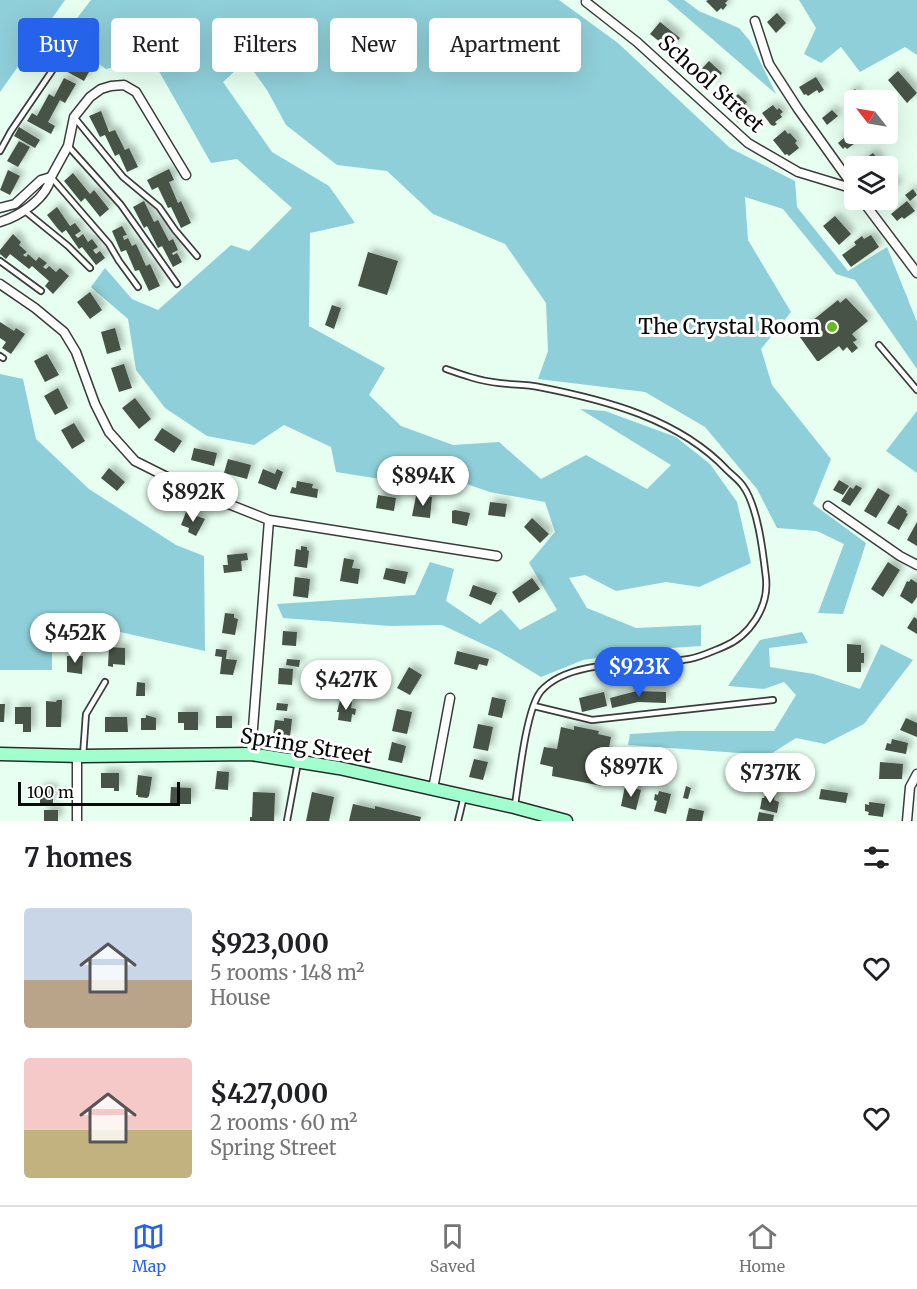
<!DOCTYPE html>
<html lang="en">
<head>
<meta charset="utf-8">
<style>
  :root { --surface:#fff; --page:#f2f2f2; --text:#202124; --muted:#757577; --line:#e0e0e0; --accent:#2563eb }
  body { margin:0; font-family:Merriweather,serif; background:var(--page); color:var(--text); height:100vh; display:flex; flex-direction:column; font-size:22px; white-space:nowrap }
  * { box-sizing:border-box; margin:0 }
  p { font-size:20px; color:var(--muted) }
  .icon { flex:none; width:33px; height:33px; fill:none; stroke:currentColor; stroke-width:2; stroke-linecap:round; stroke-linejoin:round }
  .map { position:relative; height:821px; overflow:hidden }
  .sheet { display:flex; flex-direction:column; background:var(--surface); flex:1 }
  .sheet>* { flex:none }
  .top-card { position:absolute; left:18px; top:18px; width:600px; height:54px; display:flex; gap:12px }
  .needle { width:39px; rotate:301deg }
  .fabs { position:absolute; left:844px; top:90px; display:grid; gap:12px }
  .fabs a { display:grid; place-items:center; width:54px; height:54px; border-radius:6px; background:var(--surface); box-shadow:0 6px 24px #0002; font-size:30px }
  .scale { position:absolute; left:18px; bottom:15px; width:162px; box-sizing:border-box; padding-left:6px; border:3px solid #090909; border-top:0; font-size:16px; line-height:21px; white-space:nowrap; color:#090909; -webkit-text-stroke:4px #fff; paint-order:stroke }
  .price { position:absolute; translate:-50% -51px; padding:0 14px; border-radius:21px; background:#fff; color:#222; font-size:20px; line-height:39px; filter:drop-shadow(0 2px 3px #0008) }
  .price::after { content:''; position:absolute; left:50%; top:36px; width:18px; height:14px; margin-left:-9px; background:inherit; clip-path:polygon(0 0,100% 0,50% 100%) }
  .price.selected { background:var(--accent); color:#fff }
  ul { padding:0; list-style:none }
  li { display:flex; align-items:center; gap:18px; height:150px; padding:0 24px }
  li span { display:grid; place-items:center; flex:none; width:168px; height:120px; border-radius:6px; color:#555 }
  li>.icon { margin-inline-start:auto }
  span .icon { width:72px; height:72px; fill:#fffc; stroke-width:1 }
  li b { font-size:26px }
  h2 { display:flex; justify-content:space-between; align-items:center; height:72px; padding:0 24px; font-size:26px }
  .pill { padding:0 21px; border-radius:6px; background:var(--surface); box-shadow:0 6px 24px #0002; font-size:21px; line-height:54px }
  .pill.selected { background:var(--accent); color:#fff }
  .tab-bar { display:flex; justify-content:space-around; align-items:center; height:84px; border-top:2px solid var(--line); background:var(--surface); font-size:16px; color:var(--muted) }
  .tab-bar a { display:grid; justify-items:center; gap:3px }
  .tab-bar .selected { color:var(--accent) }
  .map>svg:first-child { display:block }
  .forest { fill:#8fcfd9 }
  .building { fill:#465246; filter:url(#shadow) }
  .lines { fill:none; stroke-linecap:round; stroke-linejoin:round }
  .service-casing { stroke:#3c3c3c; stroke-width:8 }
  .minor-casing { stroke:#3c3c3c; stroke-width:11 }
  .secondary-casing { stroke:#2b2b2b; stroke-width:15 }
  .service { stroke:#fff; stroke-width:4.5 }
  .minor { stroke:#fff; stroke-width:8 }
  .secondary { stroke:#a1ffcd; stroke-width:12 }
  .poi-dot { fill:#68ba21; stroke:#fff; stroke-width:2 }
  .labels { text-anchor:middle; stroke-width:6; stroke-linejoin:round; paint-order:stroke }
  .street-label { font-size:21px; fill:#090909; stroke:#fff }
  .poi-label { font-size:21px; fill:#090909; stroke:#fff; text-anchor:end }
</style>
</head>
<body>
<div class="map">
<svg width="917" height="821" viewBox="0 0 917 821">
  <defs>
    <filter id="shadow"><feDropShadow dx="4.5" dy="-4.5" stdDeviation="3" flood-color="#0004"/></filter>
  </defs>
  <rect width="100%" height="100%" fill="#e6fff0"/>
  <!-- forest -->
  <path class="forest" d="M0,0H65L0,92Z
    M91,0H559L618,43L730,148L795,181L797,207L848,271L887,247L917,322V369L855,280L836,274L783,209L745,197L748,240L791,312L761,349L772,385L831,459L813,504L866,543L843,614L818,613L844,544L817,531L777,528L757,489L705,427L645,392L538,379L548,351L546,303L505,244L433,214L387,171L337,165L286,125L267,90L246,61L223,82L272,152L329,186L355,223L310,233L309,326L385,368L369,395L401,426L453,445L499,442L541,479L586,455L647,489L671,465L580,409L605,411L676,437L710,464L737,502L751,563L699,587L666,582L616,591L585,575L569,578L587,608L636,628L701,625V646L655,649L583,660L541,677L498,651L442,625L390,626L283,618L277,604L415,595L430,562L454,569L446,601L480,624L501,609L520,630L557,610L529,563L555,532L545,502L490,492L411,465L393,481L336,472L331,447L284,425L254,445L207,436L165,408L136,370L128,319L91,287L105,268L132,299L158,310L231,245L249,251L292,208L237,159L211,163L152,59L106,69L61,39Z
    M667,0H684L699,11L739,28L750,41L776,94Z
    M799,0H917V55L905,47L860,72L841,47L821,63L804,54L816,28Z
    M0,374L23,379L36,439L89,489L176,545L204,556L205,651L93,626L52,635V670H0Z
    M917,411V473L886,451Z
    M802,632L808,643L769,648L770,667L814,674L860,689L881,644L913,660L864,724L825,744L796,738L769,755L628,745L630,734L678,731H774L796,695L784,682L764,689L728,686L760,640Z"/>
  <!-- building -->
  <path class="building" d="M708,0H728L725,3L727,5L723,10L721,8L717,12L706,1Z
    M777,13L786,23L776,33L767,22Z
    M660,22L680,38L670,50L650,34Z
    M67,60L89,72L84,81L62,69Z
    M709,61L722,73L710,87L696,75Z
    M898,71L917,93L907,103L888,80Z
    M816,77L824,90L819,93L817,90L808,96L806,94L804,95L799,87Z
    M64,78L76,84L65,103L60,100L48,122L55,126L51,134L27,121L32,113L37,116L49,94L54,97Z
    M855,89L859,94L850,101L846,96Z
    M738,94L747,102L743,106L748,111L738,122L726,107Z
    M773,105L777,110L779,108L783,112L780,114L782,117L775,122L777,124L774,126L771,125L762,113Z
    M832,110L838,116L827,125L822,118Z
    M101,111L109,132L115,130L125,150L129,148L138,167L127,172L119,154L115,156L105,135L100,137L89,116Z
    M19,127L40,140L35,148L14,136Z
    M785,130L788,134L790,133L797,141L795,143L799,148L789,156L787,154L785,155L773,140Z
    M853,130L862,138L847,149L845,147L843,149L838,143Z
    M19,141L30,147L18,167L7,161Z
    M873,153L881,163L876,166H855Z
    M169,169L174,180L169,182L178,203L181,201L191,223L181,228L171,207L168,208L158,187L152,190L147,180Z
    M8,170L20,176L10,195L0,190Z
    M73,173L90,194L94,190L109,209L100,217L85,198L81,202L64,181Z
    M894,180L898,185L888,193V185Z
    M913,189L917,195L910,201L905,195Z
    M144,201L154,222L158,220L169,241L173,239L178,250L172,253L173,255L177,253L182,262L173,267L162,246L158,248L147,226L144,228L133,207Z
    M907,201L915,211L904,219L902,217L897,221L891,214Z
    M57,207L70,226L75,223L81,231L75,235L78,238L83,234L88,242L92,239L98,247L93,250L96,254L100,251L105,258L96,265L82,247L79,249L66,230L62,233L58,229L47,215Z
    M835,216L851,234L839,245L823,226Z
    M122,226L127,235L123,236L124,240L128,238L132,246L136,244L146,266L150,264L160,286L149,291L139,270L135,271L126,250L121,252L112,231Z
    M13,234L21,242L19,245L27,252L23,255L26,257L28,254L36,261L39,257L47,263L43,267L46,269L49,266L56,272L60,268L69,276L53,294L45,286L49,281L32,266L29,269L10,254L6,259L0,254V250Z
    M871,235L879,247L851,267L842,255L856,245L854,242L862,236L864,239Z
    M368,252L398,261L387,295L358,286Z
    M90,292L102,310L90,319L77,302Z
    M846,298L868,321L852,334L857,340L853,342L858,348L852,353L847,347L843,351L839,346L819,361H817L797,333L838,300L840,303Z
    M332,305L341,308L334,329L325,325Z
    M0,322L14,331L16,328L25,334L11,354L2,348L6,342L0,338Z
    M115,328L121,350L107,354L101,332Z
    M47,354L59,375L45,382L34,361Z
    M124,364L132,388L119,392L111,368Z
    M58,388L68,408L55,415L44,396Z
    M135,398L151,419L139,429L122,408Z
    M74,423L85,441L72,449L61,430Z
    M162,428L182,441L174,453L154,440Z
    M194,448L217,453L214,466L191,460Z
    M228,459L251,465L247,479L224,473Z
    M109,468L125,482L117,491L101,478Z
    M263,469L275,474L277,469L283,472L276,490L258,483Z
    M839,480L849,486L843,495L833,490Z
    M297,481L313,484L312,488L318,489L317,498L290,493L292,487L296,488Z
    M856,485L862,488L850,506L841,501L850,487L853,489Z
    M878,488L890,495L876,518L864,511Z
    M378,495L396,498L394,511L376,508Z
    M416,496L432,497L430,518L412,516Z
    M490,502L507,504L505,517L488,515Z
    M898,505L907,511L906,513L908,514L899,530L887,523Z
    M455,510L470,513L467,526L452,523V511Z
    M186,512L205,519L196,536L188,532L189,528L181,525Z
    M532,518L549,534L540,543L524,527Z
    M917,522V546L907,540Z
    M301,546L307,547V550L309,551L307,568L294,566L296,549L301,550Z
    M247,553L248,560L241,561L242,571L224,573L223,565H228L227,555Z
    M344,558L354,560L352,568L360,569L358,584L340,581Z
    M888,562L900,570L883,597L871,589Z
    M386,568L408,572L405,584L383,579Z
    M295,577L310,579L308,598L293,596Z
    M532,578L540,589L519,603L512,592Z
    M911,579L917,583V597L912,604L900,596L907,581L909,582Z
    M473,585L497,593L491,605L469,596Z
    M225,613L234,614V618L238,619L235,635L222,633Z
    M914,617L917,619V634L907,628Z
    M283,631L297,632L296,646L282,645Z
    M847,644L861,645V653H864V663H861V672H847Z
    M109,647L125,648V665L113,664V667L108,666Z
    M216,649L227,650L226,659L237,660L233,675L220,674L222,657L215,656Z
    M457,651L489,659L487,666L479,664L477,670L454,664Z
    M67,656H83L82,674L67,672Z
    M287,659L300,660L299,667L286,665Z
    M409,667L422,675L410,695L397,688Z
    M279,668L293,669L292,685L278,684Z
    M137,682L145,683V696H136Z
    M321,683L332,685L330,697L319,695Z
    M637,691L666,692V703L638,702L612,708L610,698Z
    M604,692L607,706L582,712L579,698Z
    M492,697L506,700L502,718L488,715Z
    M57,700H62L61,727H46V701L56,702Z
    M340,700L352,702L351,708L356,709L355,715L352,714L351,722L338,720L339,712H337Z
    M277,703L288,704L287,711L276,710Z
    M0,704H5L4,722H0Z
    M15,707H31V732H23V724H15Z
    M397,709L412,712L407,734L392,731Z
    M178,712H198V730H184V723H178Z
    M146,715L156,718V730H141V718H146Z
    M216,716H232V728H216Z
    M105,717H127L128,732H105Z
    M284,718L292,719L290,737L273,735L275,720L284,721Z
    M906,718L917,723V737L900,730Z
    M478,724L493,727L488,751L473,748Z
    M574,726L599,731L598,734L611,737L602,786L552,776L553,767L540,764L544,747L557,749L561,727L574,730Z
    M892,739L908,743L906,754L885,750L887,743L891,744Z
    M392,742L406,746L402,763L388,760Z
    M619,754L637,758L635,767L617,763Z
    M655,757L666,759L665,765L654,767Z
    M474,759L488,762L483,780L469,777Z
    M880,762L903,764L902,779H879Z
    M635,765L648,768L645,781L633,778Z
    M217,771L229,772L228,790L215,789Z
    M101,773H119V791H114V788H101Z
    M138,775L152,777L149,796L147,798L138,797V795H136Z
    M625,786L641,790L636,810L621,806Z
    M686,786L691,788L688,799L683,798Z
    M171,787L191,788V804H170Z
    M40,788H53V803H40Z
    M821,789L848,793L846,803L819,799Z
    M659,791L671,794L666,814L654,811L657,801L654,800L655,794L658,795Z
    M253,792L275,793L274,821H250V817H252Z
    M312,792L334,797L329,821H306Z
    M766,793L775,795L774,800L779,802L777,813L760,809L762,798H764Z
    M869,802L885,804L883,817L868,815L869,812L865,811V804L869,805Z
    M353,804L375,809V806L421,817L420,821H349Z
    M689,808L704,811L702,821H686Z
    M44,810H58V821H44Z
    M759,812L774,815L773,821H757Z"/>
  <g class="lines">
    <!-- service casing -->
    <g class="service-casing">
      <path id="service" d="M74,117L123,177L159,207L175,230L197,256
        M68,146L121,205L177,284
        M0,151L11,131L56,65
        M51,177L109,244L119,261L138,287
        M25,211L68,246L90,268
        M0,261L41,291
        M879,345L917,390
        M0,356L3,358
        M446,369C463,375 480,381 499,383C512,385 526,384 539,387C606,400 679,419 727,470C732,475 739,480 743,486C758,507 763,552 766,578C769,607 750,636 723,647C713,651 701,657 689,659C646,667 572,656 541,691C526,709 519,779 515,805
        M534,706L592,720L773,700
        M83,756L86,714L105,682
        M287,821L298,762
        M458,821L464,796"/>
    </g>
    <!-- minor casing -->
    <g class="minor-casing">
      <path id="minor" d="M586,2L637,42L748,143L798,172L854,189
        M755,21L769,64L798,109L855,189
        M51,177L68,146L74,117L90,97L101,89L111,86L124,85L136,92L186,175
        M862,200L917,273
        M0,208L15,204L41,180L51,177C47,198 20,216 0,222
        M0,284L35,308L64,332L76,352L95,404L109,432L135,461L193,490L269,520L497,556
        M828,506L900,556L917,565
        M251,754L269,520
        M77,756V821
        M433,789L450,698
        M907,821L910,787L917,774"/>
    </g>
    <!-- secondary casing -->
    <g class="secondary-casing">
      <path id="secondary" d="M0,754L82,756L251,754L339,768L514,807L566,821"/>
    </g>
    <!-- service -->
    <use href="#service" class="service"/>
    <!-- minor -->
    <use href="#minor" class="minor"/>
    <!-- secondary -->
    <use href="#secondary" class="secondary"/>
  </g>
  <!-- markers -->
  <circle class="poi-dot" cx="832" cy="327" r="6"/>
  <g class="labels">
    <!-- street labels -->
    <g class="street-label">
      <text transform="translate(711 84) rotate(42)" y="7">School Street</text>
      <text transform="translate(306 746) rotate(9)" y="7">Spring Street</text>
    </g>
    <!-- poi labels -->
    <g class="poi-label">
      <text x="820" y="334">The Crystal Room</text>
    </g>
  </g>
</svg>
<div class="fabs">
<a><svg class="needle" viewBox="-14 -14 28 28"><path d="M0-13l5 13h-10z" fill="#e53935"/><path d="M0 13l5-13h-10z" fill="#757577"/></svg></a>
<a><svg class="icon" aria-label="layers" viewBox="0 0 24 24"><path d="M12 4l9 5-9 5-9-5zM3 14l9 5 9-5"/></svg></a>
</div>
<div class="scale">100 m</div>
<b class="price" style="left:423px;top:507px">$894K</b>
<b class="price" style="left:193px;top:523px">$892K</b>
<b class="price" style="left:75px;top:664px">$452K</b>
<b class="price selected" style="left:639px;top:698px">$923K</b>
<b class="price" style="left:346px;top:711px">$427K</b>
<b class="price" style="left:631px;top:798px">$897K</b>
<b class="price" style="left:770px;top:804px">$737K</b>
<div class="top-card">
<a class="pill selected">Buy</a>
<a class="pill">Rent</a>
<a class="pill">Filters</a>
<a class="pill">New</a>
<a class="pill">Apartment</a>
</div>
</div>
<section class="sheet">
<h2>7 homes<svg class="icon" aria-label="filters" viewBox="0 0 24 24"><path d="M4 7h16M4 17h16"/><circle cx="9" cy="7" r="2"/><circle cx="15" cy="17" r="2"/></svg></h2>
<ul>
<li><span style="background:linear-gradient(#c9d6e8 60%,#b9a48a 0)"><svg class="icon" aria-label="home" viewBox="0 0 24 24"><path d="M3 11l9-7 9 7M6 9v11h12V9"/></svg></span><div><b>$923,000</b><p>5 rooms · 148 m²</p><p>House</p></div><svg class="icon" aria-label="heart" viewBox="0 0 24 24"><path d="M12 20l-8-8c-3-5 5-10 8-4 3-6 11-1 8 4z"/></svg></li>
<li><span style="background:linear-gradient(#f6c9c9 60%,#c2b280 0)"><svg class="icon" aria-label="home" viewBox="0 0 24 24"><path d="M3 11l9-7 9 7M6 9v11h12V9"/></svg></span><div><b>$427,000</b><p>2 rooms · 60 m²</p><p>Spring Street</p></div><svg class="icon" aria-label="heart" viewBox="0 0 24 24"><path d="M12 20l-8-8c-3-5 5-10 8-4 3-6 11-1 8 4z"/></svg></li>
</ul>
</section>
<nav class="tab-bar">
<a class="selected"><svg class="icon" aria-label="map" viewBox="0 0 24 24"><path d="M3 6l6-2 6 2 6-2v14l-6 2-6-2-6 2zM9 4v14M15 6v14"/></svg>Map</a>
<a><svg class="icon" aria-label="saved" viewBox="0 0 24 24"><path d="M7 4h10v16l-5-4-5 4z"/></svg>Saved</a>
<a><svg class="icon" aria-label="home" viewBox="0 0 24 24"><path d="M3 11l9-7 9 7M6 9v11h12V9"/></svg>Home</a>
</nav>
</body>
</html>
